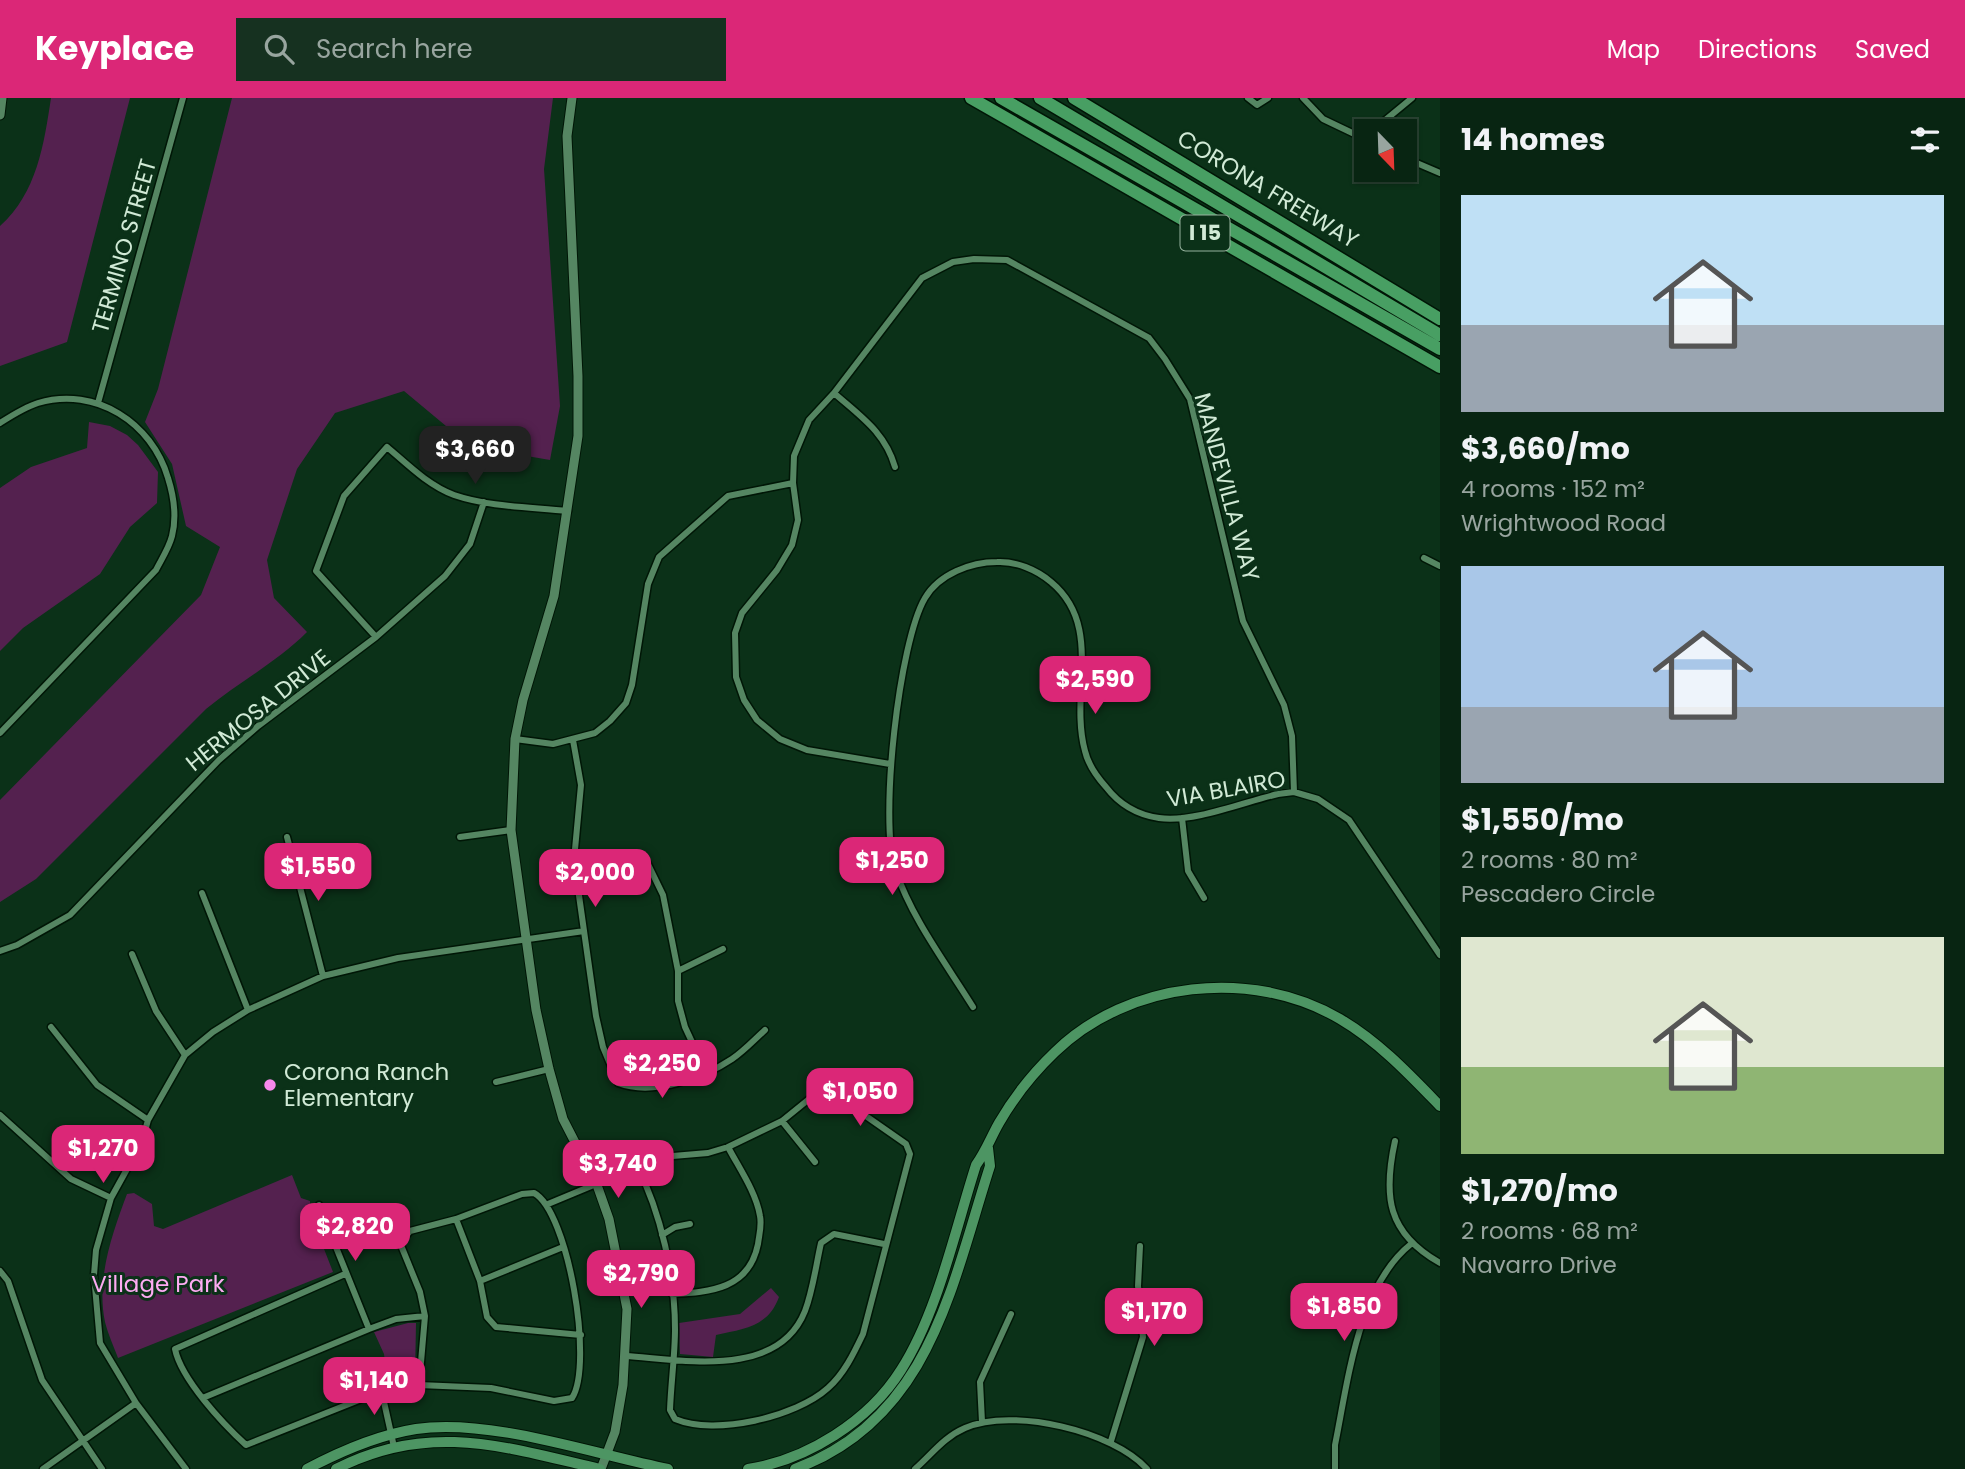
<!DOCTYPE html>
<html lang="en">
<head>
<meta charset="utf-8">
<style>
  :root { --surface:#082512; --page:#163120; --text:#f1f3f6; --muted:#98a59f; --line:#294232; --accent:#db2777 }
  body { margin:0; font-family:Poppins,sans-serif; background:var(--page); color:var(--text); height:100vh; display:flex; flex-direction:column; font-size:26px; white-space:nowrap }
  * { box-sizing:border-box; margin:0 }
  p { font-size:23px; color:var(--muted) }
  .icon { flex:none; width:38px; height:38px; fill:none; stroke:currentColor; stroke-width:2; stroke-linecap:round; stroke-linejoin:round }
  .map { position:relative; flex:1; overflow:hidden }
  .panel { display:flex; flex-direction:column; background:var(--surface); width:525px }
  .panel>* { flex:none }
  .needle { width:46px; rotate:157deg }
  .tools { position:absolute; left:1354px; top:21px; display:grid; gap:14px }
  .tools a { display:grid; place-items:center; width:63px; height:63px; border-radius:0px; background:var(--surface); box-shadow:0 2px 5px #0004,0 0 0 2px var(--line); font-size:35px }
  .price { position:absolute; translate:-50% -60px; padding:0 16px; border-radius:14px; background:var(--accent); color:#fff; font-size:23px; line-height:46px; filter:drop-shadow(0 2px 4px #0008) }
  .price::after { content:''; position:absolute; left:50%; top:42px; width:21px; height:16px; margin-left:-10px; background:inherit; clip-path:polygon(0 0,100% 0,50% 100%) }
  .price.active { background:#222; color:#fff }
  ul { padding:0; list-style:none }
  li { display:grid; align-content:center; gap:14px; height:371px; padding:0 21px }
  li span { display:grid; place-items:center; height:217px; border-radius:0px; color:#555 }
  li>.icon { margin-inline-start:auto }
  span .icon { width:126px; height:126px; fill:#fffc; stroke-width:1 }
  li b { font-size:30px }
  h2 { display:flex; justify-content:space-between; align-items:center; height:84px; padding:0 21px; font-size:30px }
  header { display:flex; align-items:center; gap:42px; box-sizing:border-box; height:98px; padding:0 35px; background:var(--accent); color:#fff }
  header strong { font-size:33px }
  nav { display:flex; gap:38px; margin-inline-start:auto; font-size:24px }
  .search { width:490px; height:63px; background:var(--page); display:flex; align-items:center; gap:18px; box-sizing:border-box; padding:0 24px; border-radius:0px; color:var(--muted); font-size:26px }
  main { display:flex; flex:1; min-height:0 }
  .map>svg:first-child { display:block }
  .green { fill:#54214f }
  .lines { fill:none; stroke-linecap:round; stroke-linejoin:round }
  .street-casing { stroke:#001606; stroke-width:9 }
  .secondary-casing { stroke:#001606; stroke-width:11 }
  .primary-casing { stroke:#001606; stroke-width:12 }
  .highway-casing { stroke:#001606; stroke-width:15 }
  .street { stroke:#558662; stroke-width:6 }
  .secondary { stroke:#558662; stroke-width:9 }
  .primary { stroke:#4d9563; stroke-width:10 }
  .highway { stroke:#489f63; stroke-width:12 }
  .poi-dot { fill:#f788eb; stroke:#0b3118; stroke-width:2.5 }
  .labels { text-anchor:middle; stroke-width:6; stroke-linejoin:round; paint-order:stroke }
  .shield { fill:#0b3118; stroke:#96b29d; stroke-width:2 }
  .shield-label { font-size:21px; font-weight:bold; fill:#d1ead6 }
  .street-label { font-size:23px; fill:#d1ead6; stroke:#0b3118 }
  .poi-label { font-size:23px; fill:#d1ead6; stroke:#0b3118; text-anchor:start }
  .park-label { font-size:23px; fill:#fcabf2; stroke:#0b3118 }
</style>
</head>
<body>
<header>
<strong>Keyplace</strong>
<div class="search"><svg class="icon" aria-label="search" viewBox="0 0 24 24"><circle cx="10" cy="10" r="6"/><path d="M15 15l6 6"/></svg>Search here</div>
<nav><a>Map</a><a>Directions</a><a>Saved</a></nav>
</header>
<main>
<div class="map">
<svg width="1440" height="1371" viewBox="0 0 1440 1371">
  <rect width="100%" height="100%" fill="#0b3118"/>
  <!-- green -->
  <path class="green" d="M51,0H130L67,244L0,268V128C37,95 44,46 51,0Z
    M232,0H553L544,71L560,308L550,362L470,348L404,293L335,315L297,371L267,462L274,500L307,534C277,564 239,584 206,611L36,781L0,804V702L201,497L220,449L186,428L172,366L145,324L158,291Z
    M89,324L110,328L127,337L138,347L158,374L157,405L130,429L100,476L23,530L0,553V390L31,369L87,350Z
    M292,1077L301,1100L310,1103V1115L333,1174L118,1260C114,1249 108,1236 105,1224C96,1181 112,1136 127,1096L134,1095L152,1106L154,1128L163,1131Z
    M771,1190L779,1199C768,1229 744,1231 716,1237L713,1259L680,1256L679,1225L740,1216Z
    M408,1225H416L415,1280L411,1284L388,1288L384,1256L374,1234Z"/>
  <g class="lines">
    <!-- street casing -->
    <g class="street-casing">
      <path id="street" d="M1248,0L1257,7L1268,0
        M1303,0L1323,21L1367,42
        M1372,33L1412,0
        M1405,60L1440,75
        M834,295C860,318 885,334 895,369
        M98,305L183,0
        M0,325C11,318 25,309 38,305C96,288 152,325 168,380C174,399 177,418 172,438C169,450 161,462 156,472L0,635
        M1424,460L1440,468
        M376,539L316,473L344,398L387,349C407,366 429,388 454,397C489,409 531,409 568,413
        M515,641L553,646L595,635L610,623L626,605L632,587L648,486L659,459L728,398L793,385
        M573,642L581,687L574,762L596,918L603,949L618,985C652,998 702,981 732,961C744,953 754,942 765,932
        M890,666L807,652L780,641L757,622L744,602L736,579L735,535L742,515L777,472L792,447L798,422L793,385L794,358L809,322L834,295L922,180L953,164L974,161L1007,162L1149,240L1165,261L1190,301L1243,523L1284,607L1292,638L1294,694
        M1182,720L1188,773L1204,800
        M287,739L323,878
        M460,739L511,732
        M574,762L644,758L663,797L678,873V903L685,929L706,974
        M202,795L248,912
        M0,853L17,847L70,817L219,662L258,628L376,539L445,478L470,446L484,404
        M132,856L156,913L185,957
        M678,873L723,851
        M973,909C945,864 912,821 895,771C879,722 899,544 925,500C939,476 971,464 997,464C1016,463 1037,472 1051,484C1104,528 1069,595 1085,653C1088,666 1097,679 1106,689C1119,706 1138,717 1159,720C1193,725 1244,704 1278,696L1294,694L1318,701L1349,722L1440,857
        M51,929L97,987L148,1022
        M496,984L549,971
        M0,1017L71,1081L111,1100
        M782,1023L815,1064
        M1395,1043C1383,1098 1387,1135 1440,1165
        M548,1106L661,1059L708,1055L728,1049L782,1023L819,993H830L906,1046L910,1056L863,1236C854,1255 844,1276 828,1290C796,1319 715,1338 675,1321L670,1312C671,1285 675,1257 675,1231C675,1178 661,1115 637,1068
        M319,1107L369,1231
        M456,1121L480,1183L487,1219L496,1229L581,1237
        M662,1137L675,1129L690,1126
        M0,1173L8,1183L42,1282L102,1371
        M345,1176L175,1251C181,1281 223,1326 246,1347L369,1298L419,1287L491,1290L554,1303L572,1300C594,1266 568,1113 534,1095L522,1096L456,1121L410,1133L400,1145L420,1194L425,1218L419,1287
        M480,1183L563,1149
        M672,1196C711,1194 749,1191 758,1146C759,1137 762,1128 760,1118C756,1094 739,1070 728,1049
        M626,1258C684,1262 778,1281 805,1213C813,1192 816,1167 821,1145L834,1136L884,1146
        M382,1295L394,1349
        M205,1299L369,1231L396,1221L425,1218
        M982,1324L980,1284L1011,1216
        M1111,1343L1143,1239L1138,1188L1140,1148
        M43,1371L136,1305
        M186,1371L136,1305L100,1245L94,1177L96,1152L111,1100L142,1044L148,1022L185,957L213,934L248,912L323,878L398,860L584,833
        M915,1371C932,1356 944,1339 965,1330C1013,1309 1113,1333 1147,1371
        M1335,1371V1347C1348,1283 1358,1188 1411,1146"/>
    </g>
    <!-- secondary casing -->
    <g class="secondary-casing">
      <path id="secondary" d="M572,0L567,38L578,278V338L554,498L523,602L515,641L511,732L536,912L549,971L563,1021L597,1087L609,1121L627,1211L623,1287L615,1334L601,1371
        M0,17L2,0"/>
    </g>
    <!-- primary casing -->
    <g class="primary-casing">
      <path id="primary" d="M307,1371C341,1353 378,1337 416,1331C490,1320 593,1356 668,1371
        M336,1371C429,1323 505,1349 600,1371
        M748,1371C807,1362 869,1323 901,1272C938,1214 955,1132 976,1067C986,1053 991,1039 999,1025C1014,999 1033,975 1055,954C1128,883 1252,869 1340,921C1379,944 1409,976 1440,1008
        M795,1371C930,1321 951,1189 990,1068L988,1050"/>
    </g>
    <!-- highway casing -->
    <g class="highway-casing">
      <path id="highway" d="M971,0L1440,269
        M1001,0L1440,251
        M1040,0L1440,237
        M1074,0L1440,221"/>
    </g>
    <!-- street -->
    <use href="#street" class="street"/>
    <!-- secondary -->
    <use href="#secondary" class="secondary"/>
    <!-- primary -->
    <use href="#primary" class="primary"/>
    <!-- highway -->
    <use href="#highway" class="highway"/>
  </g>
  <!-- markers -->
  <circle class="poi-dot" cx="270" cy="987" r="7"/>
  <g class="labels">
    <!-- shield labels -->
    <rect class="shield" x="1180.5" y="117.5" width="49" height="35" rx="5"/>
    <g class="shield-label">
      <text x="1205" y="142">I 15</text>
    </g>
    <!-- street labels -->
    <g class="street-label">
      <text transform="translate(1268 91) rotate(31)" y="8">CORONA FREEWAY</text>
      <text transform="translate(124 148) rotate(-74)" y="8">TERMINO STREET</text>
      <text transform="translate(1227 389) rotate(75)" y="8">MANDEVILLA WAY</text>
      <text transform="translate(258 612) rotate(-39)" y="8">HERMOSA DRIVE</text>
      <text transform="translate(1226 691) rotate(-10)" y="8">VIA BLAIRO</text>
    </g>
    <!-- poi labels -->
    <g class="poi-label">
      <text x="284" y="982">Corona Ranch<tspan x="284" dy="26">Elementary</tspan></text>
    </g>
    <!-- park labels -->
    <g class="park-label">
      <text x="158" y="1194">Village Park</text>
    </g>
  </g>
</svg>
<div class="tools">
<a><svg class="needle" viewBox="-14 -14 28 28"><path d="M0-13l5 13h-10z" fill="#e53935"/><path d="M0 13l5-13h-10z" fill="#98a59f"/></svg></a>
</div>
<b class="price active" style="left:475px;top:388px">$3,660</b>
<b class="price" style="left:1095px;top:618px">$2,590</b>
<b class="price" style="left:892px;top:799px">$1,250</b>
<b class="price" style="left:318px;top:805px">$1,550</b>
<b class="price" style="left:595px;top:811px">$2,000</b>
<b class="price" style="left:662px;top:1002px">$2,250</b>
<b class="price" style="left:860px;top:1030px">$1,050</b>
<b class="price" style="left:103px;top:1087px">$1,270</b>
<b class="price" style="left:618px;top:1102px">$3,740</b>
<b class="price" style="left:355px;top:1165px">$2,820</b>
<b class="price" style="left:641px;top:1212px">$2,790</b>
<b class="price" style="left:1344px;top:1245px">$1,850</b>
<b class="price" style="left:1154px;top:1250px">$1,170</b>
<b class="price" style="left:374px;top:1319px">$1,140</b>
</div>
<section class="panel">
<h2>14 homes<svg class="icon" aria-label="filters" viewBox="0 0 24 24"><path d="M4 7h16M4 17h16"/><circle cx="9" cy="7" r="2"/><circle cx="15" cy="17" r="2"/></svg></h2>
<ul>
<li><span style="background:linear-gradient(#bfe0f5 60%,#9aa5b1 0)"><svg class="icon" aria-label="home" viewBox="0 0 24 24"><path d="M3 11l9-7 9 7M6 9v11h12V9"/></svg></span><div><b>$3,660/mo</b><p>4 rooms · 152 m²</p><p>Wrightwood Road</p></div></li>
<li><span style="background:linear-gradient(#a9c7e8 65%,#9aa5b1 0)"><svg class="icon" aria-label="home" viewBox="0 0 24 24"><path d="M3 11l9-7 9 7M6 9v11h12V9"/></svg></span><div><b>$1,550/mo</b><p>2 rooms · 80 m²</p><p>Pescadero Circle</p></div></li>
<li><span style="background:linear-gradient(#dfe7d0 60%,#8fb573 0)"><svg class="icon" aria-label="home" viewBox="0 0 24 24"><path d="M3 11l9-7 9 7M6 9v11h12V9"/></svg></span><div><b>$1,270/mo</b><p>2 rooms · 68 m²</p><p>Navarro Drive</p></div></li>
</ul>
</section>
</main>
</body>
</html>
